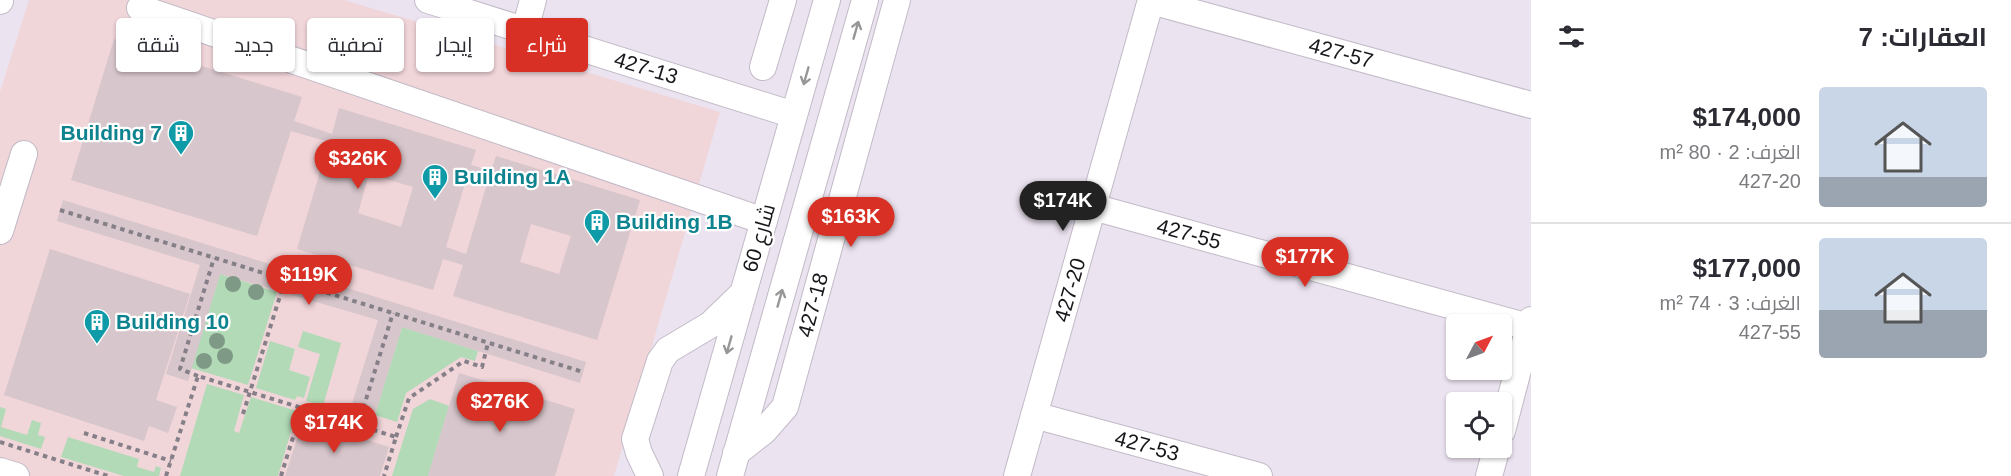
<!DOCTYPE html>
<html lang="ar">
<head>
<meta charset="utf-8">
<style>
  :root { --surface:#fff; --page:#f2f2f3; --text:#2b2b33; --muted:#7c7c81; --line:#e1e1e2; --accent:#d93025 }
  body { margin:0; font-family:Helvetica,Cairo,sans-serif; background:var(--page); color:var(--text); direction:rtl; height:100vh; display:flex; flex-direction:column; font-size:22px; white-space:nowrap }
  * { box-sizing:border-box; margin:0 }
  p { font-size:20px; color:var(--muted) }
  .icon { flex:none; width:33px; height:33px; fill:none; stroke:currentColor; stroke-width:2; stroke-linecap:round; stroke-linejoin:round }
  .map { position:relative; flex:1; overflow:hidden; direction:ltr }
  .side { display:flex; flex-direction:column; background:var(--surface); width:480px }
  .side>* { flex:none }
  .banner { position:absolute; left:18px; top:18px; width:570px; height:54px; direction:rtl; display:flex; gap:12px }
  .needle { width:39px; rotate:49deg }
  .buttons { position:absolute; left:1446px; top:314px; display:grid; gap:12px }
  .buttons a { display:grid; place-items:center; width:66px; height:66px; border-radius:6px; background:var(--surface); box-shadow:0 2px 4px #0004; font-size:30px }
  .price { position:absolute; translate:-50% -51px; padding:0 14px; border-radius:21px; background:var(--accent); color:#fff; font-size:20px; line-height:39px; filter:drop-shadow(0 2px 3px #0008) }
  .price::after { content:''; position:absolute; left:50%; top:36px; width:18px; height:14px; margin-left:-9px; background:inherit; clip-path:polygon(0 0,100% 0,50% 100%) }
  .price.current { background:#222; color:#fff }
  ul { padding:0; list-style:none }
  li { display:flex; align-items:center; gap:18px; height:150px; padding:0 24px }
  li+li { border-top:2px solid var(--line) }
  li span { display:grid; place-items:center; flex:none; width:168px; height:120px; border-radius:6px; color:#555 }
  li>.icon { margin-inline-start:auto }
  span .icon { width:72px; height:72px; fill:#fffc; stroke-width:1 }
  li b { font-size:26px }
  h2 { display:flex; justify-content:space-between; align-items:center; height:72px; padding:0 24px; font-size:26px }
  .chip { padding:0 21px; border-radius:6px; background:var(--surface); box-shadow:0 2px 4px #0004; font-size:21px; line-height:54px }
  .chip.current { background:var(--accent); color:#fff }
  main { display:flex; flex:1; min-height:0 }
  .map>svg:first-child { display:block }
  .education { fill:#f0d5d9 }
  .green { fill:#b2dab7 }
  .building { fill:#d7c6cb; fill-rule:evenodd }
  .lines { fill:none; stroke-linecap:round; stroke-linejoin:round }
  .minor-casing { stroke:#c2bac7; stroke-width:28 }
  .path { stroke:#857f88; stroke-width:4; stroke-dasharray:4.5 4.5; stroke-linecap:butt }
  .minor { stroke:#fff; stroke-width:26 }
  .tree { fill:#7e9a87 }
  .oneway { stroke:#989698 }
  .labels { text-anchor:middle; stroke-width:4.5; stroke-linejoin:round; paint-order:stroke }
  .street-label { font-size:21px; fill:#19161b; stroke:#fff }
  .culture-label { font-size:21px; font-weight:bold; fill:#0d838f; stroke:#fff; text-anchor:start }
</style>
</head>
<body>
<main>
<section class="side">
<h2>العقارات: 7<svg class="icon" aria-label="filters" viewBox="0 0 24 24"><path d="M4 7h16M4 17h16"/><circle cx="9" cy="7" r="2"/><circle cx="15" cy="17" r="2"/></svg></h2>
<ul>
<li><span style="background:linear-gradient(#c9d6e8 75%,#9aa5b1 0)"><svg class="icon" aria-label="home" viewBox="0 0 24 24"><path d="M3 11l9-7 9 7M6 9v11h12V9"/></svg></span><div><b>$174,000</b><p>الغرف: 2 · 80 m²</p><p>427-20</p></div></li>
<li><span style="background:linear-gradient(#c9d6e8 60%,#9aa5b1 0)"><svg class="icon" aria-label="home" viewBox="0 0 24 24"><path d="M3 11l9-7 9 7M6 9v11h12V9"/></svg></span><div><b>$177,000</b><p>الغرف: 3 · 74 m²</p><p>427-55</p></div></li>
</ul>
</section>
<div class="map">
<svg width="1531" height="476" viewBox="0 0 1531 476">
  <rect width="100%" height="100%" fill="#ece3f0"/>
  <!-- education -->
  <path class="education" d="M29,0H344L720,112L614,476H0V92Z"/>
  <!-- green -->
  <path class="green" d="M220,274L277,292L248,385L191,368Z
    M402,327L478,351L475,361L461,357L406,393L397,422L375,415Z
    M303,331L341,343L323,406L306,401L320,354L298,347Z
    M270,341L295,349L289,370L310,377L304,398L297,396L295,400L256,388Z
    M207,384L244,395L234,431L239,433L251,397L297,411L278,476H180Z
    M430,399L449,406L428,476H392L413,409Z
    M0,407L6,409L1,427L27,435L32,420L41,423L38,435L45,437L41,449L0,436Z
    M68,437L139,459L137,467L154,472L156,466L161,468L159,476H124L61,457Z"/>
  <!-- building -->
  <path class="building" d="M114,39L302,97L294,121L332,134L339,108L476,150L471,165L491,171L496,156L640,200L597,340L453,296L463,265L443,259L433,290L297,249L329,142L291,131L257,236L71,180ZM369,174L413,187L401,227L358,213ZM467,177L487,184L466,254L446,247ZM531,224L571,236L559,274L520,262Z
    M63,200L586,362L580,383L402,327L375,415L351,407L378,320L220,274L188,381L166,374L200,265L57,221Z
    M50,249L190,294L156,400L177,407L168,433L149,426L144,441L4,395Z
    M459,373L575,409L555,476H428Z
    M303,420L389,447L380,476H285Z"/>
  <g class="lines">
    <!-- minor casing -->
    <g class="minor-casing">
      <path id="minor" d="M428,0L794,115
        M0,1V0
        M1151,1L1531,105
        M140,8L764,221
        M525,30L533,0
        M763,67L783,0
        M1093,207L1529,327
        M0,231L24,154
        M1034,415L1259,476
        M1502,431L1531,320
        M736,453L764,431L785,407L897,0
        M0,471L16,476
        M650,476L639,453L635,439L660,361L668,350L710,325L741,295
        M691,476L827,0
        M730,476L865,0
        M1017,476L1151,0
        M1489,476L1497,447"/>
    </g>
    <!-- path -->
    <path class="path" d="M60,210L583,372
      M198,376L180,369L214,258
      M243,414L285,280
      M358,425L393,313
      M84,433L171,461
      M396,437L409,398L464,361L482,367L488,343
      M0,442L108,476
      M166,476L198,376L396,437L384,476
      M281,476L302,408"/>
    <!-- minor -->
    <use href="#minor" class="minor"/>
  </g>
  <!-- trees -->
  <g class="tree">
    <circle cx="233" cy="284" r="8"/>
    <circle cx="256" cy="292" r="8"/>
    <circle cx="217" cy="341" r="8"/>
    <circle cx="225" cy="356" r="8"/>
    <circle cx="204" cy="361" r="8"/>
  </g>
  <!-- one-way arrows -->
  <defs><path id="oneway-shaft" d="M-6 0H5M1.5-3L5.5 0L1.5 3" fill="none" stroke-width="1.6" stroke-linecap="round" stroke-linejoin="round" transform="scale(1.5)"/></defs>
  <g class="oneway">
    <use href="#oneway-shaft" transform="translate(856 30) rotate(-74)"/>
    <use href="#oneway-shaft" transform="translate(806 76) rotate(106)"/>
    <use href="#oneway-shaft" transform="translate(780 298) rotate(-74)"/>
    <use href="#oneway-shaft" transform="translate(729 345) rotate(106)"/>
  </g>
  <!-- icons -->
  <defs>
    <g id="building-pin" transform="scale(1.35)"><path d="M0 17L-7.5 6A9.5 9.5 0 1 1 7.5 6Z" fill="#0f9aa8" stroke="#fff"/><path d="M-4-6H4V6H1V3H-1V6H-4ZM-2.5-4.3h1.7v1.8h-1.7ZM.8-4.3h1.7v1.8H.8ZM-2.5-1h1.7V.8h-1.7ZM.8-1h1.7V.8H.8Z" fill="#fff"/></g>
  </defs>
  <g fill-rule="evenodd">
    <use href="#building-pin" x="181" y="133"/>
    <use href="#building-pin" x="435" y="177"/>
    <use href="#building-pin" x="597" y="222"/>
    <use href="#building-pin" x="97" y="322"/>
  </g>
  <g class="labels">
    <!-- street labels -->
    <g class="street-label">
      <text transform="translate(1341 53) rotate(15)" y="7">427-57</text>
      <text transform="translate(646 68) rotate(17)" y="7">427-13</text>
      <text transform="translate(1189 234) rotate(15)" y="7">427-55</text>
      <text transform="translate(759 238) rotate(-74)" y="7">شارع 60</text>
      <text transform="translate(1070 290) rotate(-74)" y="7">427-20</text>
      <text transform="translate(813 305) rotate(-75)" y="7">427-18</text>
      <text transform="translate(1147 446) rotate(15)" y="7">427-53</text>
    </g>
    <!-- culture labels -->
    <g class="culture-label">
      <text x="162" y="140" text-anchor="end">Building 7</text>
      <text x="454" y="184">Building 1A</text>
      <text x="616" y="229">Building 1B</text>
      <text x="116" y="329">Building 10</text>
    </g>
  </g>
</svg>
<div class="buttons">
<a><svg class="needle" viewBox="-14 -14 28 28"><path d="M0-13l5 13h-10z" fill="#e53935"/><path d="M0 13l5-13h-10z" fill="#7c7c81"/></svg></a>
<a><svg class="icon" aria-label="locate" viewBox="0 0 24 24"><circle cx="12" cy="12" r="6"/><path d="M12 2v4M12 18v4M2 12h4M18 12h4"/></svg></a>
</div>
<b class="price" style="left:358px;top:190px">$326K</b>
<b class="price current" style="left:1063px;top:232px">$174K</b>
<b class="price" style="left:851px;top:248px">$163K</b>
<b class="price" style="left:1305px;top:288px">$177K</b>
<b class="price" style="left:309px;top:306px">$119K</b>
<b class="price" style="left:500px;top:433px">$276K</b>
<b class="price" style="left:334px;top:454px">$174K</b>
<div class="banner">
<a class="chip current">شراء</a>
<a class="chip">إيجار</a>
<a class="chip">تصفية</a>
<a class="chip">جديد</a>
<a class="chip">شقة</a>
</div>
</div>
</main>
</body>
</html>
